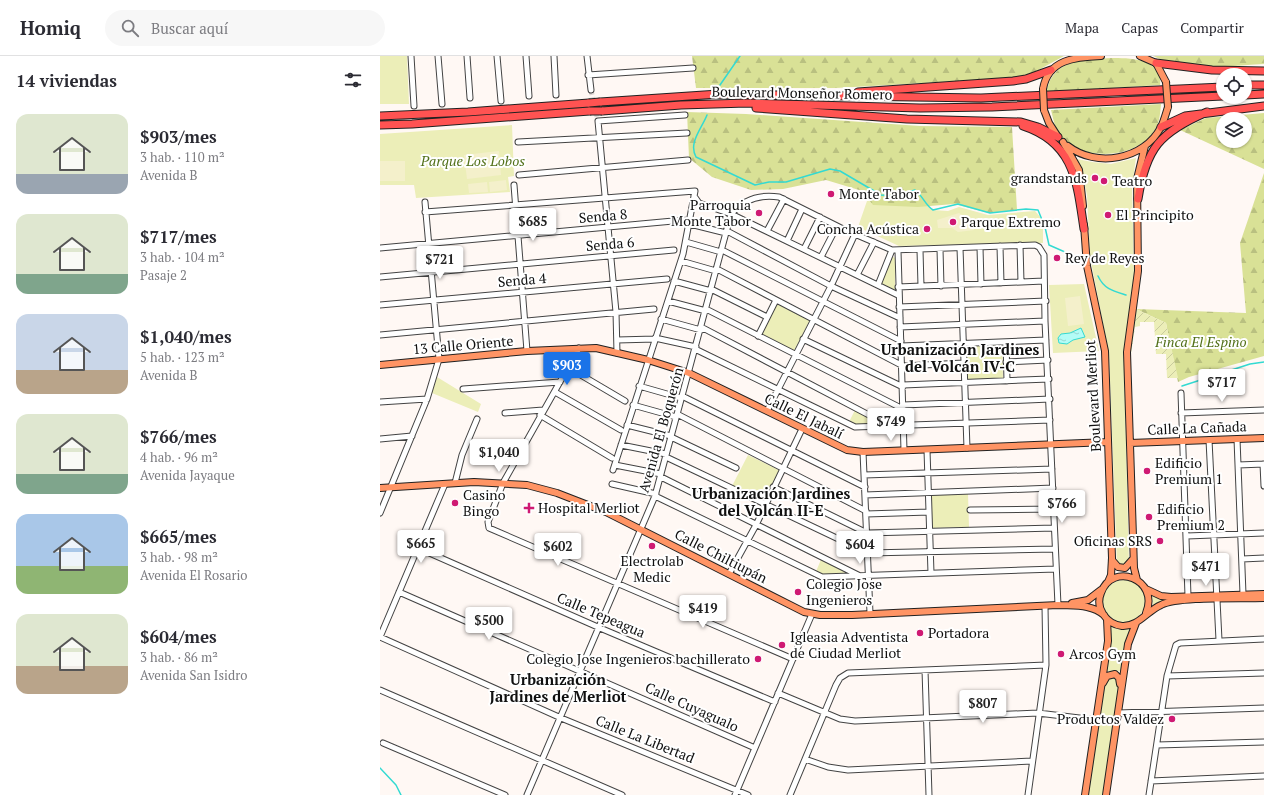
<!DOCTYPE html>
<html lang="es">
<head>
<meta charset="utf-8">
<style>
  :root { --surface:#fff; --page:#f7f7f7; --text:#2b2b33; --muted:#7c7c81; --line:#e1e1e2; --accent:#1a73e8 }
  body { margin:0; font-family:"PT Serif",serif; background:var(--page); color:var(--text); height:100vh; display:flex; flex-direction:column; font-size:15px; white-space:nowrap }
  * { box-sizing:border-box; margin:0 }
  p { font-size:13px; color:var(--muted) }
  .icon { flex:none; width:22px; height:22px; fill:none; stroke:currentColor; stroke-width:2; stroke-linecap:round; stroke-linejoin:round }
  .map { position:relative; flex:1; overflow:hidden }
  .sheet { display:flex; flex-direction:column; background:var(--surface); width:380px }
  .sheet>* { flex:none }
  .fabs { position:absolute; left:836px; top:12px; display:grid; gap:8px }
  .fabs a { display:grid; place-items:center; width:36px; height:36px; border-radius:50%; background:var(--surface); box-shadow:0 1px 3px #0004; font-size:20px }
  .price { position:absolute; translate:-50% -34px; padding:0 9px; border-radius:4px; background:#fff; color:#222; font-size:13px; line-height:26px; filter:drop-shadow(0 1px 2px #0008) }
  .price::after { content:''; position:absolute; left:50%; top:24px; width:12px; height:9px; margin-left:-6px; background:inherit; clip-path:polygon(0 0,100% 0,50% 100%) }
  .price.on { background:var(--accent); color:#fff }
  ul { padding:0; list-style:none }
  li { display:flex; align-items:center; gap:12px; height:100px; padding:0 16px }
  li span { display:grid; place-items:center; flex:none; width:112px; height:80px; border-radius:12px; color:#555 }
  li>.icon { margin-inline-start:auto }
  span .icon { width:48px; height:48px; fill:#fffc; stroke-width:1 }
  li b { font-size:17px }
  h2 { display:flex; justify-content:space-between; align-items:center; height:48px; padding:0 16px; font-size:17px }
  header { display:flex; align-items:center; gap:24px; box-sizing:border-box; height:56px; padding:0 20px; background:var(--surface); border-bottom:1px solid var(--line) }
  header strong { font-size:19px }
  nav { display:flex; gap:22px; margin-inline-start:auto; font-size:14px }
  .search { width:280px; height:36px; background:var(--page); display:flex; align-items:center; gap:10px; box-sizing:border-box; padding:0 14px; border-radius:22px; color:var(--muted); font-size:15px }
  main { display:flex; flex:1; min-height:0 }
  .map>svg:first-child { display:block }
  .grass { fill:#eceeb8 }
  .forest { fill:url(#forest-firs); fill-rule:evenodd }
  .garden { fill:url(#garden-furrows) }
  .pitch { fill:#f4f0cb }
  .water { fill:url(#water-ripples); stroke:#33dad2 }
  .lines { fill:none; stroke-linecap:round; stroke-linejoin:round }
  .stream { stroke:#33dad2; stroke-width:1.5 }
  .minor-tunnel { stroke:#dbd5d2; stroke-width:5; stroke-dasharray:5 2.5; stroke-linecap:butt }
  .minor-casing { stroke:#434343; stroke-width:7 }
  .major-casing { stroke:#212121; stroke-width:8 }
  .highway-casing { stroke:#212121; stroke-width:9 }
  .minor { stroke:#fff; stroke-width:5 }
  .major { stroke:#ff9464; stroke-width:6 }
  .highway { stroke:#ff5352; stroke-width:7 }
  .major-bridge-casing { stroke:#212121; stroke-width:8; stroke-linecap:butt }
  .highway-bridge-casing { stroke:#212121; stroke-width:9; stroke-linecap:butt }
  .major-bridge { stroke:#ff9464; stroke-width:6 }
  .highway-bridge { stroke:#ff5352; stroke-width:7 }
  .poi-dot { fill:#cf1a73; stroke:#fff; stroke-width:1.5 }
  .labels { text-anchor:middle; stroke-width:4; stroke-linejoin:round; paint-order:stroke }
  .street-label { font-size:14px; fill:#101010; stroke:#fff }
  .park-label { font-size:14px; font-style:italic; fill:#527019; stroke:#fff }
  .poi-label { font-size:14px; fill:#101010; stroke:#fff; text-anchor:start }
  .neighbourhood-label { font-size:15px; font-weight:bold; fill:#101010; stroke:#fff }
</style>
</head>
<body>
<header>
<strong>Homiq</strong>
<div class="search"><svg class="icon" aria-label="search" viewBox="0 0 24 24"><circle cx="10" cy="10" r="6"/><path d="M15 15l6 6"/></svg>Buscar aquí</div>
<nav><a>Mapa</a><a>Capas</a><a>Compartir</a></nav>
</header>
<main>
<section class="sheet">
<h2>14 viviendas<svg class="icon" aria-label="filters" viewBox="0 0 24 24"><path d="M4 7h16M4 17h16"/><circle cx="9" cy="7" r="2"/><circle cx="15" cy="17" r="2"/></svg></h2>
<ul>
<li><span style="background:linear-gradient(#dfe7d0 75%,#9aa5b1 0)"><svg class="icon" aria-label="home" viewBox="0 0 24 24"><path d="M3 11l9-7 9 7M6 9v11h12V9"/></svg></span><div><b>$903/mes</b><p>3 hab. · 110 m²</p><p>Avenida B</p></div></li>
<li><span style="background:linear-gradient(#dfe7d0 75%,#7fa58c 0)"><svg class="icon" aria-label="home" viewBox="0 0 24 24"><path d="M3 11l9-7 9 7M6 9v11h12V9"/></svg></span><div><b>$717/mes</b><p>3 hab. · 104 m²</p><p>Pasaje 2</p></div></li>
<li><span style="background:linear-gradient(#c9d6e8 70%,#b9a48a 0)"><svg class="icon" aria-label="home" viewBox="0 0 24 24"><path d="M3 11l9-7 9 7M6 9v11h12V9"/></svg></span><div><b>$1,040/mes</b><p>5 hab. · 123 m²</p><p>Avenida B</p></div></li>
<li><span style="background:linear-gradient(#dfe7d0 75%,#7fa58c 0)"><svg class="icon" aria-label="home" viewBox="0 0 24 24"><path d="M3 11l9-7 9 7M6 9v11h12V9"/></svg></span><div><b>$766/mes</b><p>4 hab. · 96 m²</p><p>Avenida Jayaque</p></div></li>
<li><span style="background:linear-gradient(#a9c7e8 65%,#8fb573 0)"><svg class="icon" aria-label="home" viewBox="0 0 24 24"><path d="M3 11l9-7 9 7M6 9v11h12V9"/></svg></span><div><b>$665/mes</b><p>3 hab. · 98 m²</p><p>Avenida El Rosario</p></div></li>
<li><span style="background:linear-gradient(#dfe7d0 65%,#b9a48a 0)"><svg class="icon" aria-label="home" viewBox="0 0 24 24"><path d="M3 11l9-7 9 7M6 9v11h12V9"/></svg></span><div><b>$604/mes</b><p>3 hab. · 86 m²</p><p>Avenida San Isidro</p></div></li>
</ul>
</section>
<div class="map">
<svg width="884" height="739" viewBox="0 0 884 739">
  <defs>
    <pattern id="forest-firs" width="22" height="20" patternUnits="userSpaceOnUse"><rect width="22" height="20" fill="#d9e196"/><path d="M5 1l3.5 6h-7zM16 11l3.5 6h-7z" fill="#b9c080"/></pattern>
    <pattern id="garden-furrows" width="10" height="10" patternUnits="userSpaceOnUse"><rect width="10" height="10" fill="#eceeb8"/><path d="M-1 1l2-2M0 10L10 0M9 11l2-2" fill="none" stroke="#c9cb9d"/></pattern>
    <pattern id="water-ripples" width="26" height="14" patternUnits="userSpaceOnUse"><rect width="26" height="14" fill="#b3fcf6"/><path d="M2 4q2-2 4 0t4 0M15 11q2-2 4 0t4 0" fill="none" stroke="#99d7d2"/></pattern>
  </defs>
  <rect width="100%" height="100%" fill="#fff8f4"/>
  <!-- grass -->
  <path class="grass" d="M0,0H27L29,48H0Z
    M132,69L134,120L128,121L130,136L36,142L34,129H0V78Z
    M756,102L752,130L754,217L744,300L749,509H737L729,298L710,201L707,139L701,113L697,103L712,106L731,108Z
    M525,141H537L553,154L568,155L579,151L608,159L655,155L663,164V187L519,190L478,171L487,145Z
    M512,200L515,202V236L499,228Z
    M704,228L719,295L673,297L669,229Z
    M397,247L430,264L414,295L381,279Z
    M622,288L623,323L586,324V289Z
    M57,321L101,348L98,356L52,337Z
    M476,352L509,369L475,371L468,368Z
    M368,399L399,414L384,445L352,430Z
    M588,438L589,471L551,472L550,439Z
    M442,501L481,520L442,521L435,518Z
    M723 545a21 21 0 1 1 42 0a21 21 0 1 1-42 0Z
    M772,539L782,544H789L773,552Z
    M731,569L741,573L753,570L747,584L742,615H727L726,613Z
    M734,619L739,624L724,739H707L725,625Z"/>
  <!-- forest -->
  <path class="forest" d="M312,0H684L653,17L632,22L456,32H316Z
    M773,0H884V8C848,10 807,16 773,0Z
    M731,2C749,2 783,2 780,29L666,36C668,31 669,25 672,21C685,2 711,4 731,2Z
    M781,48C780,58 780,67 774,75C755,104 700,106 679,78C675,72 673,62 671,54Z
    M307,56L366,58L540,70L632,71L637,154L609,157L574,148L538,151L493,149L487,141L489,137L446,124L403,133L371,134L332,121L309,102Z
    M884,57V113L800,74L826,62ZM843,63H865V85H843Z
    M884,117V300L809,321L798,326L786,267L756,253L866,257L860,187Z"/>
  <!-- garden -->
  <path class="garden" d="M756,253L786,267L798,322H787L786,298H776L774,266H760V270L755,271L751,298L750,296Z"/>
  <!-- pitch -->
  <path class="pitch" d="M119,95L121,119L87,123L84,99Z
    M0,105H25V125H0Z
    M126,124L127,134L110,136L109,126Z
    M107,126L108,136L89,137L88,128Z
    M579,157L587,162L589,168L594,170V174L578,176L572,172H558L557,164Z
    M700,240L704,268L688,270L685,242Z"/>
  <!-- water -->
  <path class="water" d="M701,272L705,281L693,284L687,288L679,287L678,282L681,278L690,277Z"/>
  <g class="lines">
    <!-- stream -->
    <path class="stream" d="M340,29L360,0
      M327,59C322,72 308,87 316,101L375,129L389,126H406L450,113L460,115L501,139L513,140L535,134C543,140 545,149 553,154L578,148L610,157L646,153L658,154L665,171L669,189L694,200
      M718,220C724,233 733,235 746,239
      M802,330L870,308L884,306
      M0,712L16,729L21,739"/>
    <!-- minor-tunnel -->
    <path class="minor-tunnel" d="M211,34L218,65"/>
    <!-- minor casing -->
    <g class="minor-casing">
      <path id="minor" d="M31,0L34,50
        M58,0L62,48
        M87,0L90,42
        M117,0L121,45
        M146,0L149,40
        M174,0L176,39
        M207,0L211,34
        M208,19L313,12
        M138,86L307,77
        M139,119L308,104
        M134,129L147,295
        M314,140L319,147L351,158L518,239
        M45,156L315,135L303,198L233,414
        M310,168L346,177
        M347,175L451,230L520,262
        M387,175L404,143
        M407,185L422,153
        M306,186L341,196
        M640,189L641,226
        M620,190L621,227
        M600,191L601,228
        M0,192L304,164
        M580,192L587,392
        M424,193L440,161
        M560,193L561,230
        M342,194L521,285
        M540,194L541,230
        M518,195L524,394
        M441,201L457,170
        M301,205L336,215
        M337,213L523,310L584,307
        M477,219L494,186
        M0,221L294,194
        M294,225L331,235
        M498,229L512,194
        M518,231L664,225
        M331,233L387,261
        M288,245L326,255
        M0,249L287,223
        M519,251L666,245
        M326,253L523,353
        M281,263L321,274
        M321,271L508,369
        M520,271L665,265
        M0,279L274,253
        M378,280L396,244
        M275,282L316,291
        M423,283L523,331
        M237,284L275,283
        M626,286L627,325
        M521,290L666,284
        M199,292L123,427L108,466L109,472L413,603
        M315,293L475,371L670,364
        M237,297L236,256L218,65L305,59
        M626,306L668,304
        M189,312L245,345
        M523,329L669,323
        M259,330L301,342
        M83,333L180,326
        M175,336L241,374
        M801,337L808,540
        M302,340L485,431
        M0,346L47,343
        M253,349L296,361
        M523,349L670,343
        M387,355L451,230L475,178
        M125,357L163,354
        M801,357L884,354
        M297,358L486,455
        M160,359L232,402
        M247,369L291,380
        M291,381L356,412
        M0,383L32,380
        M857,383L863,538
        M829,384L839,584
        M241,389L286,398
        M547,394L551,517
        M483,396L490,557
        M286,401L488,497L675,493
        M883,408L884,430
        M235,409L281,418
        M858,409L884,408
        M484,419L672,413
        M281,421L480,520
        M75,427L82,399L97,363
        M65,428L0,581L181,662L368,739
        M232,428L276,438
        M393,431L487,477L674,472
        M485,439L673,432
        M275,440L442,521L676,513
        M590,454L673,453
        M0,457L47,343L59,303L45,146
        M486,458L549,456
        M807,480L884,477
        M38,492L220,572L395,646
        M862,503L884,502
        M349,518L376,469L422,373
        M19,536L375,692
        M545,614L549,739
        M787,620L884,617
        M0,634L242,739
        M398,637L460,663L475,665L658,657L716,664
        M738,657L884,652
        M3,687L125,739
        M777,689L884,686
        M425,703L448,711L468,714L652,705
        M771,725L884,720
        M147,739L275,440L351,158C364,143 380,138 399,141L463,173L512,194L655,189L659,191L664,199L665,265L678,549
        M355,739L432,558
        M410,739L456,629L460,622L468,617L666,609
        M648,739L666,609L665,550
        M769,739L787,620L796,589L800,587L884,583"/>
    </g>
    <!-- major casing -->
    <g class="major-casing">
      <path id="major" d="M760,0L776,7L786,26
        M663,33C668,3 696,1 721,0
        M664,54L669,67L678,81
        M683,86L699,114L703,150
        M688,90C716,112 764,104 781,71C784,65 786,57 788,51
        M704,169L707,210L725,295L732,502L731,519L728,526
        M0,309L147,295L216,292L268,304L309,317L467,394L483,396L728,386
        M750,387L884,382
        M0,432L94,426L147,429L177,437L226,456L424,556L440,559H472L678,549C694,550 712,548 724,559
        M732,504L738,511L745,512L753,503
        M757,524L754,512L747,296L758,215L757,123L765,90
        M766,533L781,540L791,541L884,538
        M692,547L708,544L721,534
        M766,557C780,523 732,505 721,537C715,552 726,568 742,570C758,571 767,555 781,549C799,540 861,543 884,542
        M723,627L727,620L735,618L739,622L740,628
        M705,739L728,585L727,563
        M726,739L748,588L756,567"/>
    </g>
    <!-- highway casing -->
    <g class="highway-casing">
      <path id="highway" d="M776,7L832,14L884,15
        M865,29H884
        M478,36L633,25L646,23L671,14
        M865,39L884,38
        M220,46L339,38L601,42L843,31
        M376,52L527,63L641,66L658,71L678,81
        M222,55L301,49L367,47L540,52L612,51L843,40
        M0,60L88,56L209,47
        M0,69L32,68L210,55
        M643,70C695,87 697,127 704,173
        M781,71L805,60L884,50
        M758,143C766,92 780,76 827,56"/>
    </g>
    <!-- minor -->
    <use href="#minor" class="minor"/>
    <!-- major -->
    <use href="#major" class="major"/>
    <!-- highway -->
    <use href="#highway" class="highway"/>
    <!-- major-bridge casing -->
    <g class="major-bridge-casing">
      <path id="major-bridge" d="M786,26L788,51
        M663,33L664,54"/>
    </g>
    <!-- highway-bridge casing -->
    <g class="highway-bridge-casing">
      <path id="highway-bridge" d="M209,47L220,46
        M210,55H222"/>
    </g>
    <!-- major-bridge -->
    <use href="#major-bridge" class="major-bridge"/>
    <!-- highway-bridge -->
    <use href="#highway-bridge" class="highway-bridge"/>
  </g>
  <!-- markers -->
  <g class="poi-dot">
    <circle cx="715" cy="122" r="4"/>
    <circle cx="724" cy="125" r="4"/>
    <circle cx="451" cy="138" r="4"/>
    <circle cx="379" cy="157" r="4"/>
    <circle cx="728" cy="159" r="4"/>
    <circle cx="573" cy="166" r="4"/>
    <circle cx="547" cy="173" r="4"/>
    <circle cx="677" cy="202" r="4"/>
    <circle cx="767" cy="415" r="4"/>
    <circle cx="75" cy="447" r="4"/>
    <path d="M147 446h4v4h4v4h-4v4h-4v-4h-4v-4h4z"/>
    <circle cx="769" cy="461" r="4"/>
    <circle cx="780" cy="485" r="4"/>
    <circle cx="272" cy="490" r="4"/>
    <circle cx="418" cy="536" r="4"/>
    <circle cx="540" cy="577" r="4"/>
    <circle cx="402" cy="589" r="4"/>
    <circle cx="681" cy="598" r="4"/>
    <circle cx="378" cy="603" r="4"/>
    <circle cx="792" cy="663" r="4"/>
  </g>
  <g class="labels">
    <!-- street labels -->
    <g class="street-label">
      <text transform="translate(422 37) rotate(1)" y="5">Boulevard Monseñor Romero</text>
      <text transform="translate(223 160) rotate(-5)" y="5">Senda 8</text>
      <text transform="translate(230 188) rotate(-5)" y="5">Senda 6</text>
      <text transform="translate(142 224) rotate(-5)" y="5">Senda 4</text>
      <text transform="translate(83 289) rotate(-5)" y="5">13 Calle Oriente</text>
      <text transform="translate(713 340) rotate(-93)" y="5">Boulevard Merliot</text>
      <text transform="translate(424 360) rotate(26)" y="5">Calle El Jabalí</text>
      <text transform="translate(817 372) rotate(-2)" y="5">Calle La Cañada</text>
      <text transform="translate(281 374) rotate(-74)" y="5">Avenida El Boquerón</text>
      <text transform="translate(341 500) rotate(27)" y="5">Calle Chiltiupán</text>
      <text transform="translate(221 559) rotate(23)" y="5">Calle Tepeagua</text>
      <text transform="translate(312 651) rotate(24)" y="5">Calle Cuyagualo</text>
      <text transform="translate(265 683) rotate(22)" y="5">Calle La Libertad</text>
    </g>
    <!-- park labels -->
    <g class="park-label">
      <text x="93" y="110">Parque Los Lobos</text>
      <text x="821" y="291">Finca El Espino</text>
    </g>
    <!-- poi labels -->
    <g class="poi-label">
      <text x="707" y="127" text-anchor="end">grandstands</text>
      <text x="732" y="130">Teatro</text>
      <text x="459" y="143">Monte Tabor</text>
      <text x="371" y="154" text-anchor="end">Parroquia<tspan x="371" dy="16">Monte Tabor</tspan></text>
      <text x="736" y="164">El Principito</text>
      <text x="581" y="171">Parque Extremo</text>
      <text x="539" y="178" text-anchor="end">Concha Acústica</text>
      <text x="685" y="207">Rey de Reyes</text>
      <text x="775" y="412">Edificio<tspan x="775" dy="16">Premium 1</tspan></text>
      <text x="83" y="444">Casino<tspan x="83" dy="16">Bingo</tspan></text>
      <text x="158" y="457">Hospital Merliot</text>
      <text x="777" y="458">Edificio<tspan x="777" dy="16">Premium 2</tspan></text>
      <text x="772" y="490" text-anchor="end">Oficinas SRS</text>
      <text x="272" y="510" text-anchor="middle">Electrolab<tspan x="272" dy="16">Medic</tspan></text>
      <text x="426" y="533">Colegio Jose<tspan x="426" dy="16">Ingenieros</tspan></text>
      <text x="548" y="582">Portadora</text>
      <text x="410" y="586">Igleasia Adventista<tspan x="410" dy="16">de Ciudad Merliot</tspan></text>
      <text x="689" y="603">Arcos Gym</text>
      <text x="370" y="608" text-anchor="end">Colegio Jose Ingenieros bachillerato</text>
      <text x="784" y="668" text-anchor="end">Productos Valdez</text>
    </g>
    <!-- neighbourhood labels -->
    <g class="neighbourhood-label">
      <text x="580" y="299">Urbanización Jardines<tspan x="580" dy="17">del Volcán IV-C</tspan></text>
      <text x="391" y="443">Urbanización Jardines<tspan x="391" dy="17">del Volcán II-E</tspan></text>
      <text x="178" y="629">Urbanización<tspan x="178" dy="17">Jardines de Merliot</tspan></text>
    </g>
  </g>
</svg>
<div class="fabs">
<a><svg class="icon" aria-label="locate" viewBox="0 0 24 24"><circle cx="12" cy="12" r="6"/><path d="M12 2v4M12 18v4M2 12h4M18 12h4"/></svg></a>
<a><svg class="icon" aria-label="layers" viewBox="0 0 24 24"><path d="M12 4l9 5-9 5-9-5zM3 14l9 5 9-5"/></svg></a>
</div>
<b class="price" style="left:153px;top:186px">$685</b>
<b class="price" style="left:60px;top:224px">$721</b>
<b class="price on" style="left:187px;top:330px">$903</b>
<b class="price" style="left:842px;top:347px">$717</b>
<b class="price" style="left:511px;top:386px">$749</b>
<b class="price" style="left:119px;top:417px">$1,040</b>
<b class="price" style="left:682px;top:468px">$766</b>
<b class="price" style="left:41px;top:508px">$665</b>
<b class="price" style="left:480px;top:509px">$604</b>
<b class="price" style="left:178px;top:511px">$602</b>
<b class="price" style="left:826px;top:531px">$471</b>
<b class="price" style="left:323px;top:573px">$419</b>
<b class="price" style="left:109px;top:585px">$500</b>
<b class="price" style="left:603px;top:668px">$807</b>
</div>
</main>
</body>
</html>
